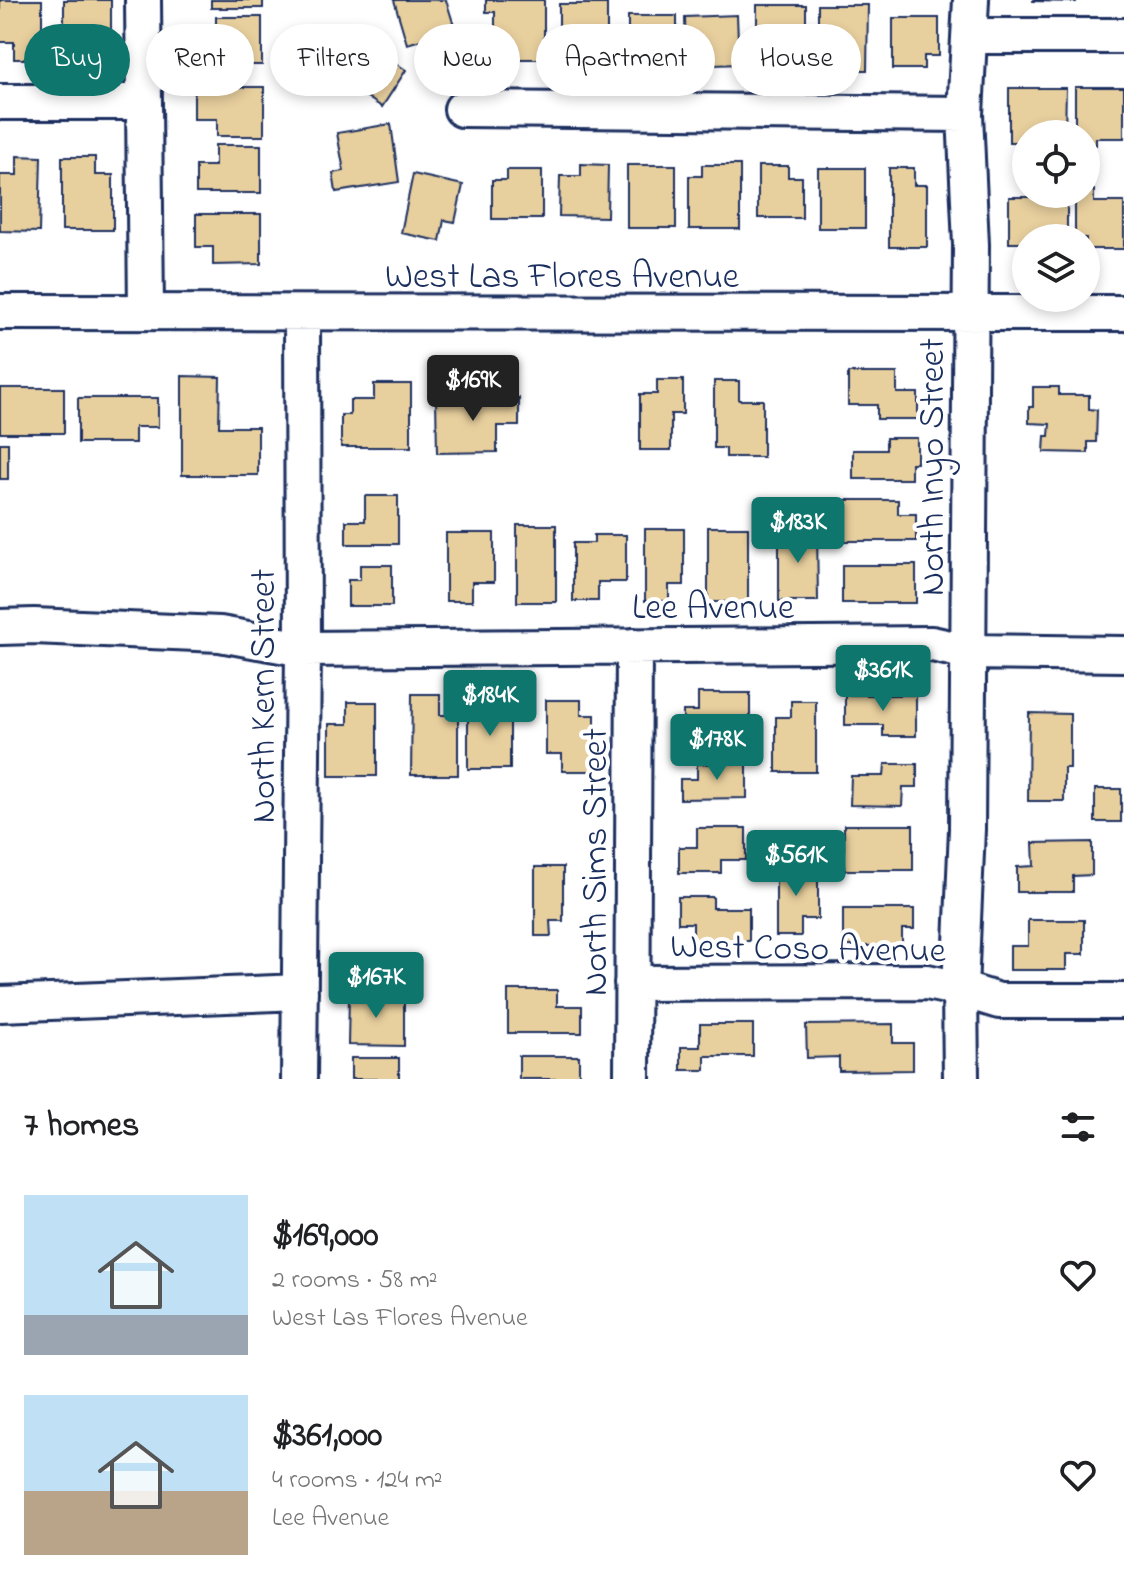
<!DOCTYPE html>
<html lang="en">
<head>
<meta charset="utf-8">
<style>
  :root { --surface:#fff; --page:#f2f2f2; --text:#202124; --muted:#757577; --accent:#0f766e }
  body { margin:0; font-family:"Indie Flower",sans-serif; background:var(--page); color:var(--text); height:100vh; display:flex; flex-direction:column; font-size:30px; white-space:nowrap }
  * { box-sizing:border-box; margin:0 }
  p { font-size:26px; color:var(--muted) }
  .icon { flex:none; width:44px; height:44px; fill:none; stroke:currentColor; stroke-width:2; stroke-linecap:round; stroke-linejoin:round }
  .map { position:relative; height:1079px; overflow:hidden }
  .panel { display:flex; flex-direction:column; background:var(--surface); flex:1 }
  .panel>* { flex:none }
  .guide { position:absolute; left:24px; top:24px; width:1076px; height:72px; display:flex; gap:16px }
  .controls { position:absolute; left:1012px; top:120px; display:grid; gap:16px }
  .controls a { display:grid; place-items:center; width:88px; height:88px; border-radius:50%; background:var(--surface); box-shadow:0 4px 12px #0003; font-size:40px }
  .price { position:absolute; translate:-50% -68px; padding:0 18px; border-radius:8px; background:var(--accent); color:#fff; font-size:26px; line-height:52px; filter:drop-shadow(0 2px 4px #0008) }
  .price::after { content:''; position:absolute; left:50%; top:48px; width:24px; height:18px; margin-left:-12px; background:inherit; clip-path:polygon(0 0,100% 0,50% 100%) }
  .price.active { background:#222; color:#fff }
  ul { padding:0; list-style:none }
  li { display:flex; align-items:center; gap:24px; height:200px; padding:0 24px }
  li span { display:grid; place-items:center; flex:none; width:224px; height:160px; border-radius:0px; color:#555 }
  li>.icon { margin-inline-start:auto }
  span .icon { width:96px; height:96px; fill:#fffc; stroke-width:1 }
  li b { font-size:34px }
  h2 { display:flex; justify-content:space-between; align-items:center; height:96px; padding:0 24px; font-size:34px }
  .tag { padding:0 28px; border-radius:36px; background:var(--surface); box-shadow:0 4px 12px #0003; font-size:28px; line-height:72px }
  .tag.active { background:var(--accent); color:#fff }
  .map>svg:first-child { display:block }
  .building { fill:#e8cf9e; stroke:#1b2f5e; stroke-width:2 }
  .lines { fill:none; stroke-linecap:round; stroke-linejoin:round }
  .minor-casing { stroke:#1b2f5e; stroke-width:40 }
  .minor { stroke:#fff; stroke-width:34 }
  .labels { text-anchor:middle; stroke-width:8; stroke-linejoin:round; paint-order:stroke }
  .street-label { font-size:36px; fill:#1b2f5e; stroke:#fff }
</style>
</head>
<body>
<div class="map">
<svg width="1124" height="1079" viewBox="0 0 1124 1079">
  <rect width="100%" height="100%" fill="#fff"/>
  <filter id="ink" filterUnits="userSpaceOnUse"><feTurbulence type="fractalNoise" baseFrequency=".0125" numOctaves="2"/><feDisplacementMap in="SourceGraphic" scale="16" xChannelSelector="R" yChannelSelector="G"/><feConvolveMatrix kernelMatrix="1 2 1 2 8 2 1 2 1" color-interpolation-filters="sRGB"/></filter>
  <g filter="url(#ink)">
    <!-- building -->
    <path class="building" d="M0,0H42V59H14V42H0Z
      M64,0H111V59H64Z
      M211,0H263V8H211Z
      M394,0H446L460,45L435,52L431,37L407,44Z
      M486,0H544V59H514V43H495V12H486Z
      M1033,0H1076V2L1033,1Z
      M559,4H607V64H559Z
      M757,5H806V69H757Z
      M818,5H868L867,70H839V52H818Z
      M737,15L739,64L714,65V59L686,60L685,17Z
      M628,16H677V64H628Z
      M216,17H262V65H196V36H216Z
      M893,18H939V56H924V69H893Z
      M355,37L406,70L382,107L331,73Z
      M194,87H264V136H217V119H194Z
      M1075,87H1124V138H1096V145H1086V134H1075Z
      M1009,88H1066L1065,134H1026V142H1009Z
      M391,124L399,182L336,192L333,173L344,171L337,133Z
      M215,145H261V193H196V166H215Z
      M17,156L41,157L39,232L0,231V175H17Z
      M62,157H95V175H113V230H62Z
      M581,164L608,165L607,217L559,216L560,176H581Z
      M627,165H676V228H627Z
      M702,165H740V229H689V176H702Z
      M758,166H788V177H802V218H758Z
      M818,168H865V228H818Z
      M889,168H914V185H927V247H889Z
      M507,170H542V219H492V180H507Z
      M413,174L463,185L455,222L444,220L440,241L401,233Z
      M1086,190H1094V202H1124V249H1086V238H1075V194H1086Z
      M1046,194H1067V238H1026V243H1009V197H1046Z
      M196,214H261V264L213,265V247H196Z
      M848,373H897V393H918V419H877V405H848Z
      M182,376L220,377L219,427H258V475H182Z
      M657,380H683V414H671V450H640V394H657Z
      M714,381H739V400H763V457H726V448H714Z
      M374,384H411V447H341V415H350V400H374Z
      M1033,387H1059V395H1089V409L1097,410L1096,442H1088V453L1044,452L1045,436H1049L1050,424L1029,423V407H1033Z
      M0,388H64V433H0Z
      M78,398H158V427H135V443H78Z
      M519,398V426H497V452L437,453L436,399Z
      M886,438H917V463H911V479H853V450H886Z
      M0,443H8V479H0Z
      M365,496H398V544H346V521H365Z
      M844,500H898V514H916V541H844Z
      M517,525H556V602H517Z
      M708,527H748V602H708Z
      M645,529H684V585H669V601H645Z
      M779,529H817L818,601H779Z
      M446,533H494V582H472V601H446Z
      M594,535H626V582H598V601H573V543H594Z
      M360,565H392V606H348V580H360Z
      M842,565H916V603H842Z
      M698,693H750V725H713V735H683V711H698Z
      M412,694H440V715H458V775H411Z
      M845,695H916V736H883V725H845Z
      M546,700H581V715H595V771H562V754H546Z
      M484,701H510V769H468V718H484Z
      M791,701H816V772H776V717H791Z
      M348,702H377V776H329V724H348Z
      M1029,713L1070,714V768H1064V801H1028Z
      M747,763V798L680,799V779H697V764Z
      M885,764H917V787H903L902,806L850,805L851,776H884Z
      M1095,789H1121V822H1095Z
      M844,825H913V870H844Z
      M697,828H746V860H721V873H679V847H697Z
      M1092,842V875L1073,876V892H1017V867L1034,866L1033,843Z
      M776,865H818V919H801V936H776Z
      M535,867H563V921H550L551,936H535Z
      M678,897H713V908H749V941H693V923H678Z
      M843,909H914V929H902V946H843Z
      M1028,920H1084V954H1066V970H1010V946H1028Z
      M508,990H557V1006H582V1033H508Z
      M349,994L404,995V1046L348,1045Z
      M700,1024H753V1056H705V1070H681V1047H700Z
      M893,1024V1043H913V1070L839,1071V1057L807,1058L806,1025Z
      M519,1056H579V1079H519Z
      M351,1058H399V1079H351Z"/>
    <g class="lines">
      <!-- minor casing -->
      <g class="minor-casing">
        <path id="minor" d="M143,0L146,312
          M971,36H1124
          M0,102H143
          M462,109L965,114
          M0,312L1124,313
          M0,627L34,626L220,634L303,649L932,644L968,652L1124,654
          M632,983L927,982L960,989L999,1001H1124
          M0,1004L300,992
          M299,1079L303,649L302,314
          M632,1079L634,646
          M961,1079L960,989L967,829L971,245L965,114L971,0"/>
      </g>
      <!-- minor -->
      <use href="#minor" class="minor"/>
    </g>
  </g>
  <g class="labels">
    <!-- street labels -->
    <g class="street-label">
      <text x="562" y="287">West Las Flores Avenue</text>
      <text transform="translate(930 467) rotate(-90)" y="13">North Inyo Street</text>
      <text x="713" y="618">Lee Avenue</text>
      <text transform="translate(261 696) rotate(-90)" y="13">North Kern Street</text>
      <text transform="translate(593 862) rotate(-90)" y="13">North Sims Street</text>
      <text transform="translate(808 946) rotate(1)" y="13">West Coso Avenue</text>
    </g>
  </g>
</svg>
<div class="controls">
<a><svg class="icon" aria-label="locate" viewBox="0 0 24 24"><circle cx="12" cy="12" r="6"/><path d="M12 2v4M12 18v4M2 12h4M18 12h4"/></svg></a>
<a><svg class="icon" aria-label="layers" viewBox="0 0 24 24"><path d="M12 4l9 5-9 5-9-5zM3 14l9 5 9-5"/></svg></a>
</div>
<b class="price active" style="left:473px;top:423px">$169K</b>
<b class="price" style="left:798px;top:565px">$183K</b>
<b class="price" style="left:883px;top:713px">$361K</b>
<b class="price" style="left:490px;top:738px">$184K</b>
<b class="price" style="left:717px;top:782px">$178K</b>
<b class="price" style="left:796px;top:898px">$561K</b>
<b class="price" style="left:376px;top:1020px">$167K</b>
<div class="guide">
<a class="tag active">Buy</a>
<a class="tag">Rent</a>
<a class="tag">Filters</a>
<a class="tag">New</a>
<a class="tag">Apartment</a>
<a class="tag">House</a>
</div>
</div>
<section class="panel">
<h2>7 homes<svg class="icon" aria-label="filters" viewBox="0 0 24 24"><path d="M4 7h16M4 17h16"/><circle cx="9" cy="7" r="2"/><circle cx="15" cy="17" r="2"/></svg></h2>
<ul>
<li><span style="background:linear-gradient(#bfe0f5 75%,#9aa5b1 0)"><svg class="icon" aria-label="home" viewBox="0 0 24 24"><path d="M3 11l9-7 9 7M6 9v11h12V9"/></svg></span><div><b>$169,000</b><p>2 rooms · 58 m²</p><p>West Las Flores Avenue</p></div><svg class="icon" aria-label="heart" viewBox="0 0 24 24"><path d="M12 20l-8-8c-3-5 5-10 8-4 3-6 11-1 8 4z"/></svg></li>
<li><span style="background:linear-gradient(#bfe0f5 60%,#b9a48a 0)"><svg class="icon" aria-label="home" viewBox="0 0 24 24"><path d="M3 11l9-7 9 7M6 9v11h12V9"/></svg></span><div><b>$361,000</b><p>4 rooms · 124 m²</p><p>Lee Avenue</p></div><svg class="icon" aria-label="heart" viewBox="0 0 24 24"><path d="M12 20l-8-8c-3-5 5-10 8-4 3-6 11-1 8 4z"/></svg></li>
</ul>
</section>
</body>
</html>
